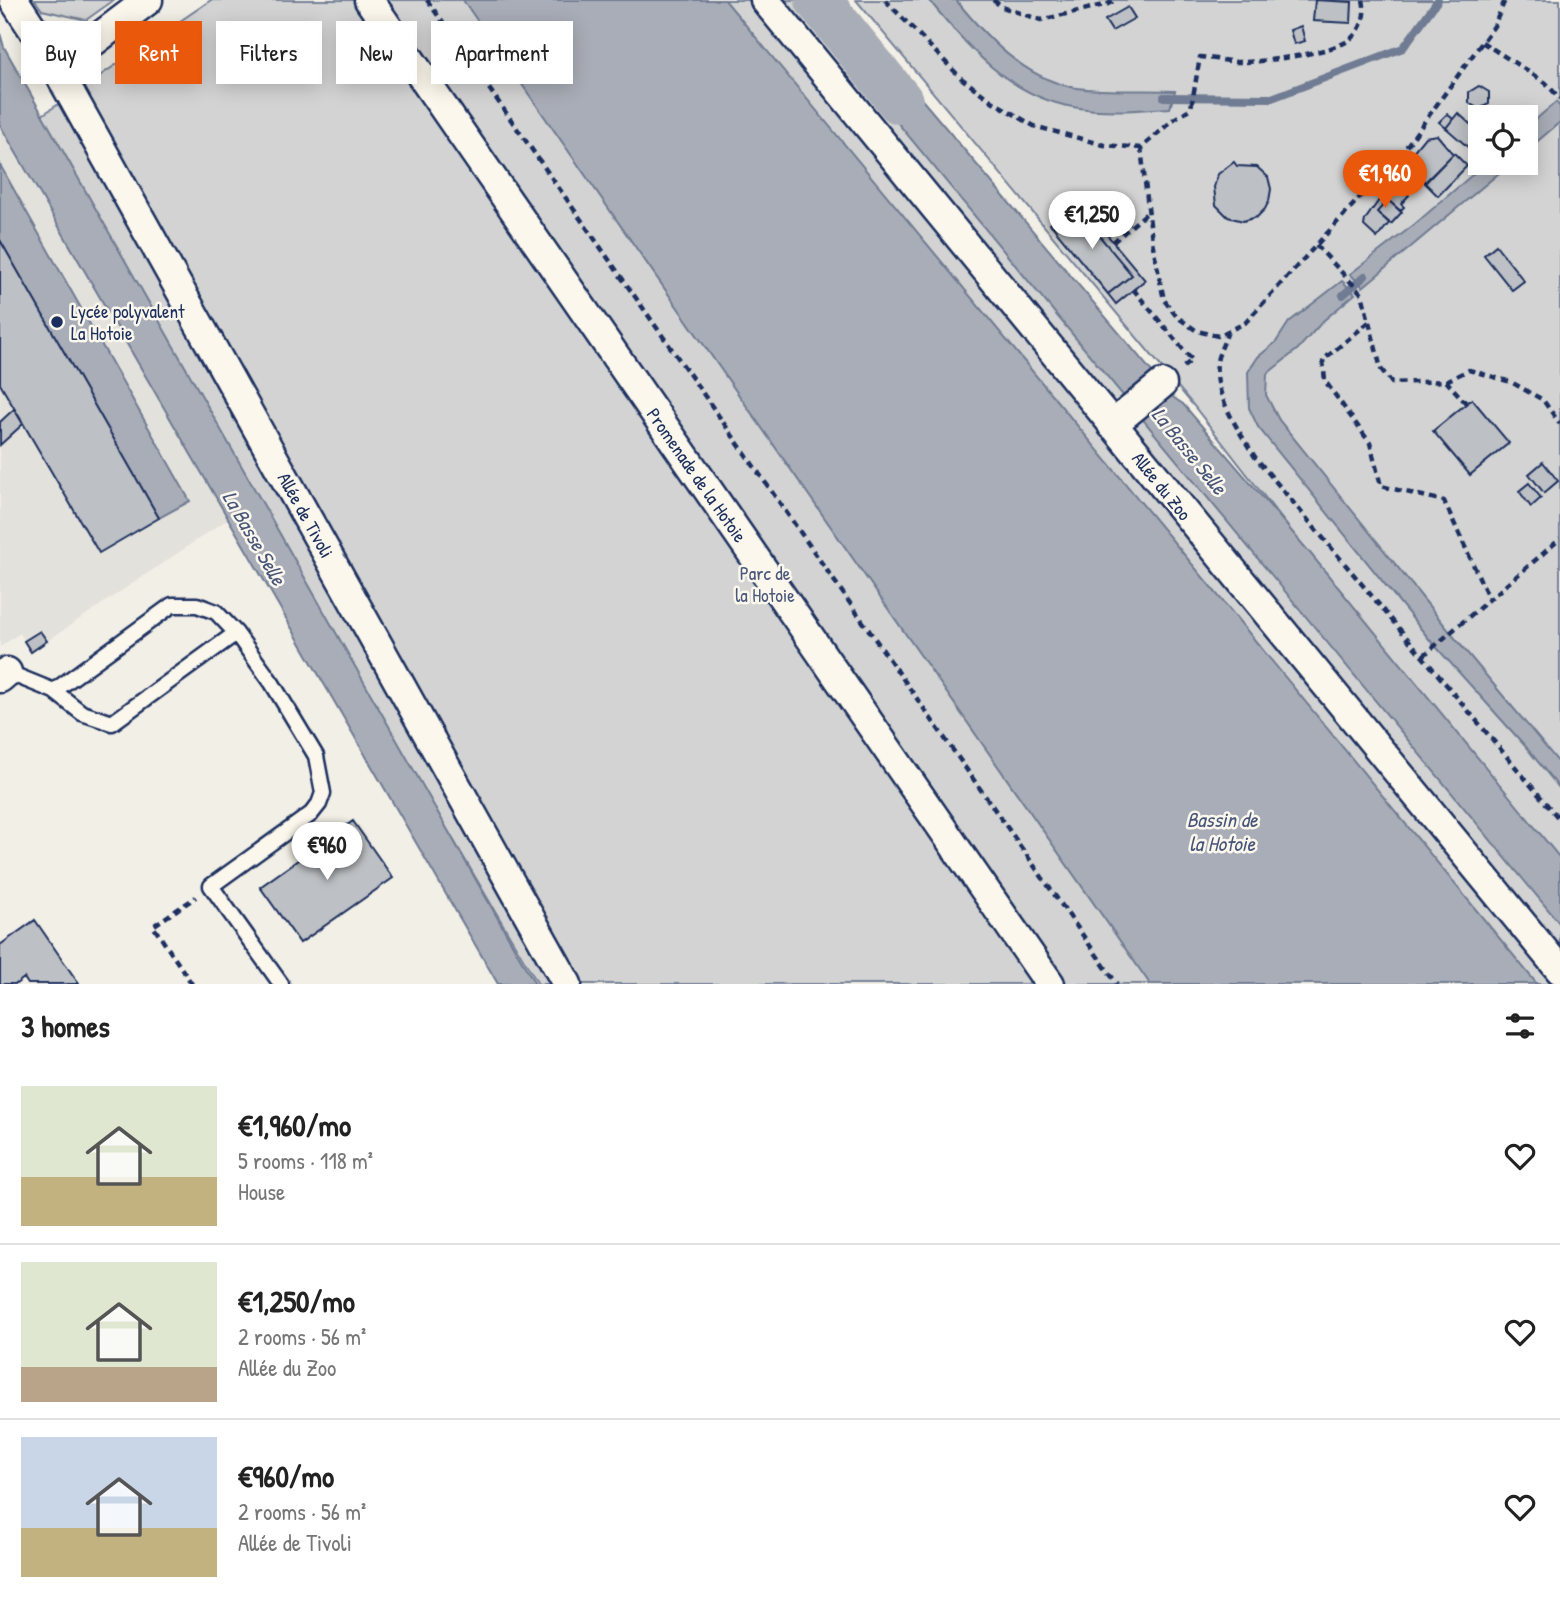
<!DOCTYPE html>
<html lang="en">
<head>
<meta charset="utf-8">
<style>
  :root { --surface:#fff; --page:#f6f6f6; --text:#222; --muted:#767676; --line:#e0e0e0; --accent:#ea580c }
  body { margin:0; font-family:"Patrick Hand",sans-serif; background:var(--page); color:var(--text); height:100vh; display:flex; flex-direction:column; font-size:26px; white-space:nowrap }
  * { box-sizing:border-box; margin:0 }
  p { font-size:23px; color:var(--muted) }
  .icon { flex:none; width:38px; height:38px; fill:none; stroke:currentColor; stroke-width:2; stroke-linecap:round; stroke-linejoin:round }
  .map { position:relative; height:984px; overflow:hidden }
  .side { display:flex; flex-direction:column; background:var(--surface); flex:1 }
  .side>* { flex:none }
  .hud { position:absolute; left:21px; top:21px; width:700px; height:63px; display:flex; gap:14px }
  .fabs { position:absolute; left:1468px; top:105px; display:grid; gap:14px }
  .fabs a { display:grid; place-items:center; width:70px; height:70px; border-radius:0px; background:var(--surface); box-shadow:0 4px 18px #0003; font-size:35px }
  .price { position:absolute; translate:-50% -60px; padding:0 16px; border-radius:24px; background:#fff; color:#222; font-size:23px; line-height:46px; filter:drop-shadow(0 2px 4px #0008) }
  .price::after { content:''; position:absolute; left:50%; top:42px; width:21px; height:16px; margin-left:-10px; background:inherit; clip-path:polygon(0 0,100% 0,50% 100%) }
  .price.current { background:var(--accent); color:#fff }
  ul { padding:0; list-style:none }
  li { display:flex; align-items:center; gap:21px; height:175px; padding:0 21px }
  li+li { border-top:2px solid var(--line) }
  li span { display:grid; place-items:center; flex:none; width:196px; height:140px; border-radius:0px; color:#555 }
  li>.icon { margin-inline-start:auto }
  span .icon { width:84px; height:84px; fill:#fffc; stroke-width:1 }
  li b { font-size:30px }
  h2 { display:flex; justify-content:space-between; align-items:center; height:84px; padding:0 21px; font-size:30px }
  .chip { padding:0 24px; border-radius:0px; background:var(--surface); box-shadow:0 4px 18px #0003; font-size:24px; line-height:63px }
  .chip.current { background:var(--accent); color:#fff }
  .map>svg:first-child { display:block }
  .built { fill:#e2e1dc }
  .green { fill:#d2d3d2; stroke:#768198; stroke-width:2; fill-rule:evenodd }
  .water { fill:#a9adb7; stroke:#707b93; stroke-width:2 }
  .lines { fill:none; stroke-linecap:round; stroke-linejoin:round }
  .stream { stroke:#707b93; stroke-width:8 }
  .river { stroke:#a9adb7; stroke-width:46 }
  .building { fill:#bdc0c4; stroke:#1b2f5e; stroke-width:2 }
  .lane-casing { stroke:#1b2f5e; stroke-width:19 }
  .street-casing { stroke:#1b2f5e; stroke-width:33 }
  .path { stroke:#1b2f5e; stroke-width:4.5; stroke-dasharray:7 5; stroke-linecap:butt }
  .lane { stroke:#fbf7ec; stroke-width:14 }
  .street { stroke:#fbf7ec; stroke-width:28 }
  .poi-dot { fill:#1b2f5e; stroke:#fbf7ec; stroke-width:2.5 }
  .labels { text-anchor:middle; stroke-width:5; stroke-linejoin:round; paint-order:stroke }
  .poi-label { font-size:19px; fill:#1b2f5e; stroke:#fbf7ec; text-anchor:start }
  .street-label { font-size:19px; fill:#1b2f5e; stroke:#fbf7ec }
  .park-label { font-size:19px; fill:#49587b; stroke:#fbf7ec }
  .water-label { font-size:21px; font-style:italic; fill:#465579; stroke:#fbf7ec }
</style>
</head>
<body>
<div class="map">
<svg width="1560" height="984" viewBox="0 0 1560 984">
  <rect width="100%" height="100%" fill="#f2efe6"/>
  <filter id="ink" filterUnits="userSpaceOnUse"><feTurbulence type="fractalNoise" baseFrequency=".0143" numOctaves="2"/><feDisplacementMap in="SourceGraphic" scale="14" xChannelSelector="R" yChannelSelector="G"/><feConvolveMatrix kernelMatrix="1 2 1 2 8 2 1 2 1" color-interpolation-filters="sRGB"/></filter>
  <g filter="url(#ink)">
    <!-- built -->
    <path class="built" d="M0,125L228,519L31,652L20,633L0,647Z"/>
    <!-- green -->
    <path class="green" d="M35,0H114L86,20L42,10Z
      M211,0H799L1560,919V984H538L32,122Z
      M856,0H1560V870L1447,731L1193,405ZM1480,117H1526V163H1480Z"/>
    <!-- water -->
    <path class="water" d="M463,0H725L1230,610L1537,984H1150Z
      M797,0H839L868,36L842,57Z
      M929,0H956C987,38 1022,76 1071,87C1100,93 1144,89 1175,91L1170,108C1139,110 1104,113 1073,107C1010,96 967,47 929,0Z
      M0,33L4,47L535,984H498L0,125Z
      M874,43L1174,398L1183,404L1310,553L1560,858V924L849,64Z
      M1556,102L1560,107V122L1526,151V128Z
      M1486,163H1511L1363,287L1350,274L1415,224Z
      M0,165L190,501L159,518L0,240Z
      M1342,281L1355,294L1323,321L1298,349L1267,374L1266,395L1279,420L1454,637L1560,764V789L1526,747L1429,639L1258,427L1249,408L1248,372L1258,357L1276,342L1289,322Z"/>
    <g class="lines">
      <!-- stream -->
      <path class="stream" d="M1164,97L1272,98L1403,48L1438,0
        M1343,295L1365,276"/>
      <!-- river -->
      <path class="river" d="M818,0L900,101"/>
    </g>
    <!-- building -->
    <path class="building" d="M1315,0L1352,2L1351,23L1313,21Z
      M1128,7L1135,18L1112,31L1105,20Z
      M1301,26L1305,41L1294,44L1290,30Z
      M1479,86L1489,92V104L1479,109L1469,103V92Z
      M1458,113L1480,133V151L1477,155L1446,128Z
      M1447,114L1453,119L1446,128L1439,122Z
      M1437,135L1453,154L1425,182L1407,164V159L1425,137Z
      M1454,153L1467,166L1438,196L1425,183Z
      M1234,162L1237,166L1257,167L1268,177L1271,189L1269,201L1265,209L1257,217L1243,221L1228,217L1216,205L1214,187L1218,174Z
      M1399,186L1409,195L1401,204L1404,207L1400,211L1388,200L1377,212L1389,223L1377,238L1364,226L1365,220L1382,196L1393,187Z
      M1078,200L1145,280L1116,304L1108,294L1132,275L1076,208L1053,227L1050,224Z
      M1388,200L1402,212L1391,224L1377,212Z
      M1076,208L1132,275L1108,294L1053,227Z
      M0,240L159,518L99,553L0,384Z
      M1496,245L1524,281L1512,290L1484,255Z
      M1472,399L1509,443L1470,475L1433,431Z
      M14,409L23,424L0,445V422Z
      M1543,462L1558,481L1544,493L1529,474Z
      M1529,483L1541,498L1531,507L1519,491Z
      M40,631L47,641L31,652L24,641Z
      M353,821L393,878L300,943L260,887Z
      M35,920L79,984H28L24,978L16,984H0V945Z"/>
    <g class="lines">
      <!-- lane casing -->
      <g class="lane-casing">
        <path id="lane" d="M7,672L54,691L82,713L112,723L236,633
          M54,691L172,605H197L216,612L236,633L272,683L316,756L323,793L319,804L311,814L211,886L281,984"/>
      </g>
      <!-- street casing -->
      <g class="street-casing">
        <path id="street" d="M14,0L44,46L567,984
          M369,0L1050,984
          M765,0L1560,970
          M44,46L69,49L94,41L148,0
          M1112,425L1162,384
          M0,678L7,672"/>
      </g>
      <!-- path -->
      <path class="path" d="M427,0L1117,984
        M885,0L961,78L992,101L1034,126L1104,145L1141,148
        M993,0L1002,7L1041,20L1108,4L1115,0
        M1363,0C1367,16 1361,33 1346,42C1327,53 1260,63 1238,62C1225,61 1212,58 1200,57L1191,108L1174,119L1141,148L1152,241L1164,300L1177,317L1197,331L1218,336L1245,323L1406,147L1494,26L1505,0
        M1482,42L1546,83L1560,99
        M1113,242L1148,212
        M1316,245L1362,294L1381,369L1392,383L1446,381L1466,403
        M1133,289L1192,360L1182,368
        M1369,322L1323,360L1325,381L1370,443L1381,486L1444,501L1489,599
        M1228,331C1225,340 1221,348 1218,357C1210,390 1239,431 1255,457L1560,820
        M1446,381L1469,370L1511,382L1543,400L1560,424
        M1423,656L1560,539
        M192,984L153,926L196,897"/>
      <!-- lane -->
      <use href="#lane" class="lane"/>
      <!-- street -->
      <use href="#street" class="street"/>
    </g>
  </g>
  <!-- markers -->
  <circle class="poi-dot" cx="57" cy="322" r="7"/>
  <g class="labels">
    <!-- poi labels -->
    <g class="poi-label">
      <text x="71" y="318">Lycée polyvalent<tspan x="71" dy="22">La Hotoie</tspan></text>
    </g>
    <!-- street labels -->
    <g class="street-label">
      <text transform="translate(697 475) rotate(55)" y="7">Promenade de la Hotoie</text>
      <text transform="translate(1162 486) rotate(51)" y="7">Allée du Zoo</text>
      <text transform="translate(306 515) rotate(61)" y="7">Allée de Tivoli</text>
    </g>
    <!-- park labels -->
    <g class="park-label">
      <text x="765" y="580">Parc de<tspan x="765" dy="22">la Hotoie</tspan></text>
    </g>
    <!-- water labels -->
    <g class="water-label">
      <text transform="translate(1189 451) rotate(51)" y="7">La Basse Selle</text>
      <text transform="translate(254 538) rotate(60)" y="7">La Basse Selle</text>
      <text x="1222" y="827">Bassin de<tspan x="1222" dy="24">la Hotoie</tspan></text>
    </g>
  </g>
</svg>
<div class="fabs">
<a><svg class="icon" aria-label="locate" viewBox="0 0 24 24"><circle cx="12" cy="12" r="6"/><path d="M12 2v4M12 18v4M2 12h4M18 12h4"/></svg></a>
</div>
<b class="price current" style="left:1385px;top:210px">€1,960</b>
<b class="price" style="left:1092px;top:251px">€1,250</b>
<b class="price" style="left:327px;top:882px">€960</b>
<div class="hud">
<a class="chip">Buy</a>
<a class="chip current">Rent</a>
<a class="chip">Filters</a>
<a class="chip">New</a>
<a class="chip">Apartment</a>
</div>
</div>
<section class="side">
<h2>3 homes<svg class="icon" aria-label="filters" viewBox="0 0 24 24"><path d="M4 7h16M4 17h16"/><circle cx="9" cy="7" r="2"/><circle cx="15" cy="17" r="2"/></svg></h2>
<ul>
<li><span style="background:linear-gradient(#dfe7d0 65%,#c2b280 0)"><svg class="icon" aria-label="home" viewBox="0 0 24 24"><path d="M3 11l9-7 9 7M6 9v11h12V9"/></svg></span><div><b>€1,960/mo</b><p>5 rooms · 118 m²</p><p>House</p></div><svg class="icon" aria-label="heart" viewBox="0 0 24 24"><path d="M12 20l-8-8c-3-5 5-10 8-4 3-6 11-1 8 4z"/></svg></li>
<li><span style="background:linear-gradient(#dfe7d0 75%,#b9a48a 0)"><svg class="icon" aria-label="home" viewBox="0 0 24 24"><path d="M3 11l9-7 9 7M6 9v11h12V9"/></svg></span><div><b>€1,250/mo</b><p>2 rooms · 56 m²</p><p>Allée du Zoo</p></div><svg class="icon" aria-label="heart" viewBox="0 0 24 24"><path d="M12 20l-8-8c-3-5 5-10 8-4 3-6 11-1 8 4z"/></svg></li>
<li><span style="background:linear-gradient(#c9d6e8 65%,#c2b280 0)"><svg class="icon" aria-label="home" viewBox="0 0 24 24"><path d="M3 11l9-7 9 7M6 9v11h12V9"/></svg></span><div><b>€960/mo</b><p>2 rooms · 56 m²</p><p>Allée de Tivoli</p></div><svg class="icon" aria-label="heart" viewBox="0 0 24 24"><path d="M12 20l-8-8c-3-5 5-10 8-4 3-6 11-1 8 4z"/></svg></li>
</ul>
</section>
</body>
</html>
